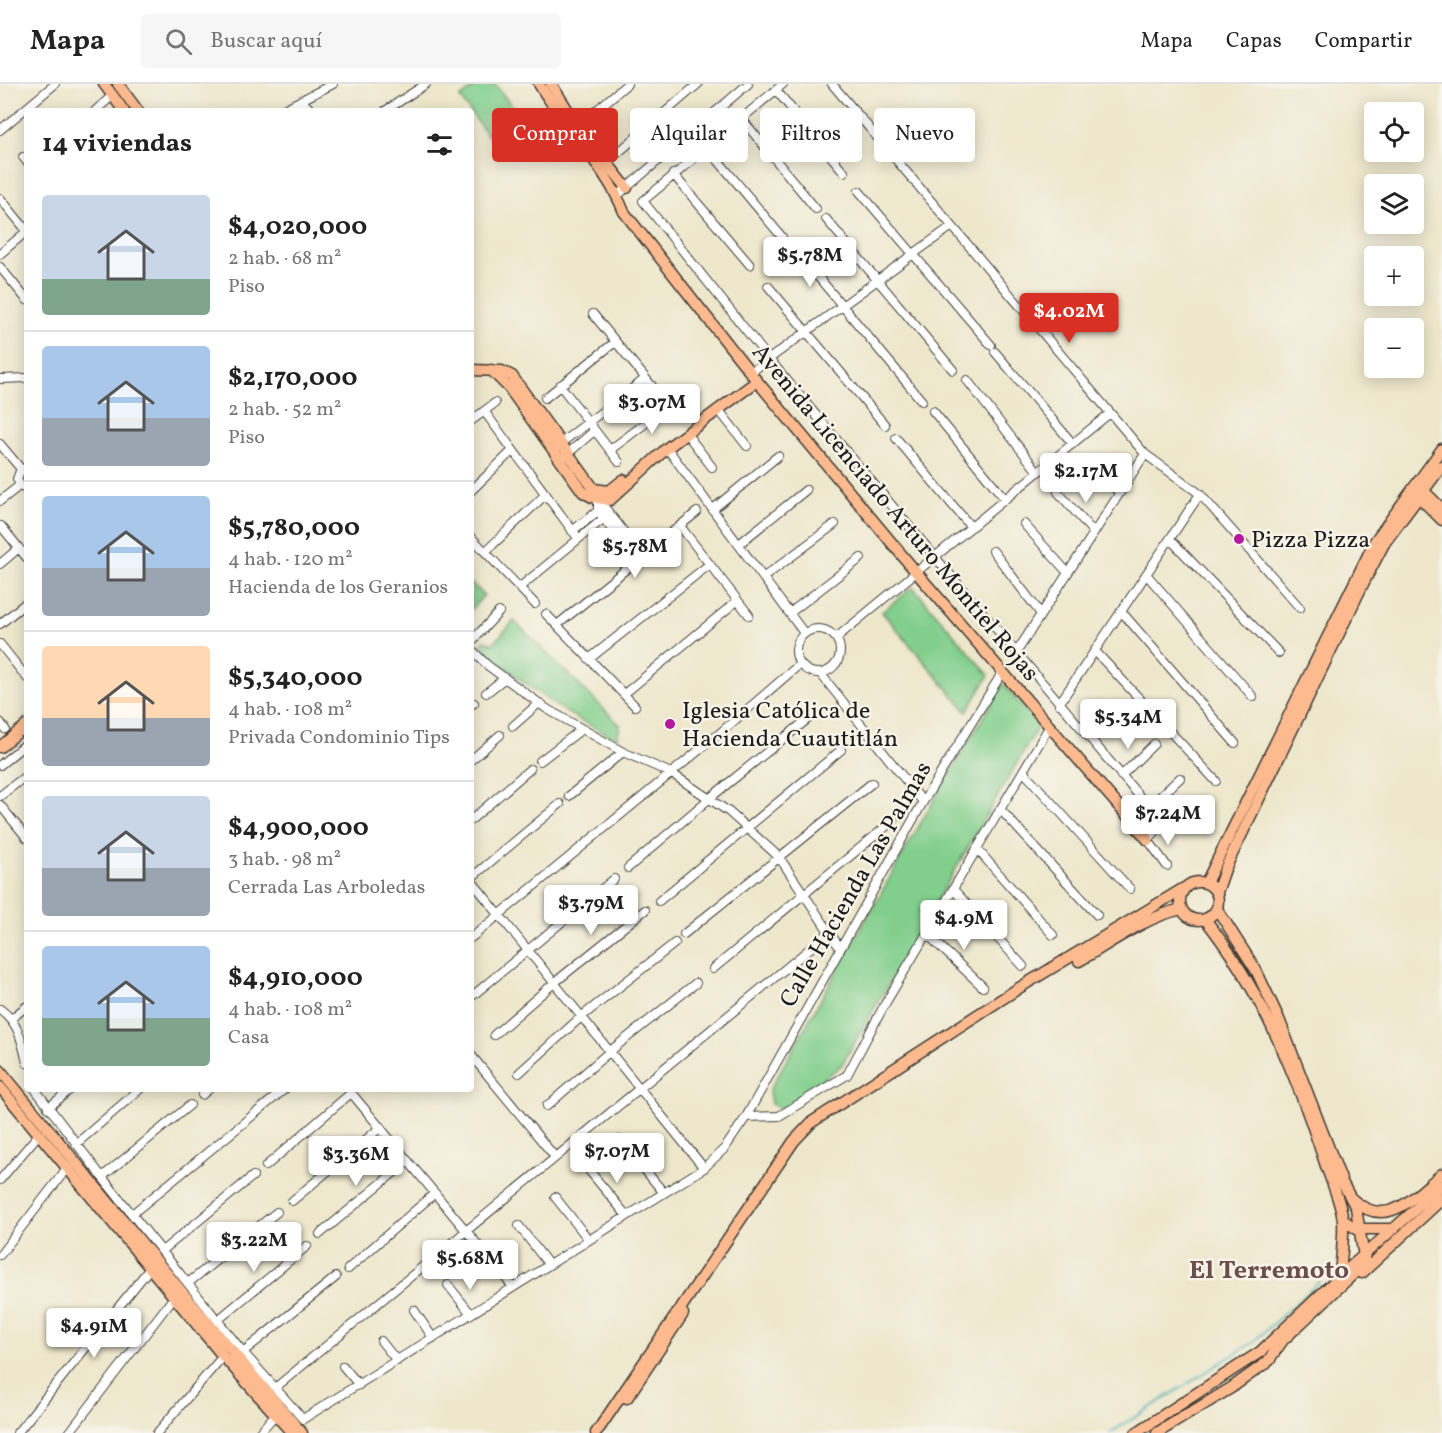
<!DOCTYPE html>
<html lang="es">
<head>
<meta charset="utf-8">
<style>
  :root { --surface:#fff; --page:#f6f6f6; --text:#222; --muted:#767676; --line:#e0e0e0; --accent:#d93025 }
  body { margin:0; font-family:Vollkorn,serif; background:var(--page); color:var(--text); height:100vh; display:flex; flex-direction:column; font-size:22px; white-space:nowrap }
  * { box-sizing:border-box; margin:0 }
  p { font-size:20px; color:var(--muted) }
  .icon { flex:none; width:33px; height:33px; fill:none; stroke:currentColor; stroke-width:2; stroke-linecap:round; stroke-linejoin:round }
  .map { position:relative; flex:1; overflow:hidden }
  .panel { position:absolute; left:24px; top:24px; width:450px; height:984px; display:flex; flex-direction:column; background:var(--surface); border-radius:6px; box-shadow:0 3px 15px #0003 }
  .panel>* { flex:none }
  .hud { position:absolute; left:492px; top:24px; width:570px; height:54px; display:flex; gap:12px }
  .buttons { position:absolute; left:1364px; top:18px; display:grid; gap:12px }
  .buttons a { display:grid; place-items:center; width:60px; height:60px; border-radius:6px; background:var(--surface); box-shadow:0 3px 15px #0003; font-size:30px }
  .price { position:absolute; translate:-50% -51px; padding:0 14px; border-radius:6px; background:#fff; color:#222; font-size:20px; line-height:39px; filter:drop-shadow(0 2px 3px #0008) }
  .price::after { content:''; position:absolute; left:50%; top:36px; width:18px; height:14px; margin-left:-9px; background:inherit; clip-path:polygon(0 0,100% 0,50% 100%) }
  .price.active { background:var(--accent); color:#fff }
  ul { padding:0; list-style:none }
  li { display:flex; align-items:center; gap:18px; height:150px; padding:0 18px }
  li+li { border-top:2px solid var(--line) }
  li span { display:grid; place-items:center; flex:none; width:168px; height:120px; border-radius:6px; color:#555 }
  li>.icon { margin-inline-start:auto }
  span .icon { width:72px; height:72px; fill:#fffc; stroke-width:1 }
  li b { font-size:26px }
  h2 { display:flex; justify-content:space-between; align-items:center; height:72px; padding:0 18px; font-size:26px }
  .pill { padding:0 21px; border-radius:6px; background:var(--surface); box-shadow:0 3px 15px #0003; font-size:21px; line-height:54px }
  .pill.active { background:var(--accent); color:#fff }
  header { display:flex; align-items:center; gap:36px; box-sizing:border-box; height:84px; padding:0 30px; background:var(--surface); border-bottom:2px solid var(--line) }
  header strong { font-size:28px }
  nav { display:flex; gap:33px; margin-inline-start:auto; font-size:21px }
  .search { width:420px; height:54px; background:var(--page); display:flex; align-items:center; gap:15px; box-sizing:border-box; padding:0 21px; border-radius:6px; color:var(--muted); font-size:22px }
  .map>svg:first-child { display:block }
  .green { fill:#82cf8d; stroke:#4f7654; stroke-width:1.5 }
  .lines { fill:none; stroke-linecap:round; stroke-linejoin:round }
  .stream { stroke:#3cadb8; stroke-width:2 }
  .minor-casing { stroke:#3c3a36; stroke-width:10 }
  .major-casing { stroke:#3c3a36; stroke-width:13 }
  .minor { stroke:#fff; stroke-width:8 }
  .major { stroke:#fcba8e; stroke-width:10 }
  .poi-dot { fill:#b5179e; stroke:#f7f3e8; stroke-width:2 }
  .labels { text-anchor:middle; stroke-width:5; stroke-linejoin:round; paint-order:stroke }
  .street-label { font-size:24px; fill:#1c1c1c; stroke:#f7f3e8 }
  .poi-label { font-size:24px; fill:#1c1c1c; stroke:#f7f3e8; text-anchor:start }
  .neighbourhood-label { font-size:26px; font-weight:bold; fill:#6a4f4a; stroke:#f7f3e8 }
</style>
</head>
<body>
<header>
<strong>Mapa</strong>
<div class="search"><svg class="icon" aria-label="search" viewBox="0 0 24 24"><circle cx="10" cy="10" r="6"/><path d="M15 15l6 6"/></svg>Buscar aquí</div>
<nav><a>Mapa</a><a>Capas</a><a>Compartir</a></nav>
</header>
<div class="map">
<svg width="1442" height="1349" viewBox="0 0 1442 1349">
  <rect width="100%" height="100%" fill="#f7f3e8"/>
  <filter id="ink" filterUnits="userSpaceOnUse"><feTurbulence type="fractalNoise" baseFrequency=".0167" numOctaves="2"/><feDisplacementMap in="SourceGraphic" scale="12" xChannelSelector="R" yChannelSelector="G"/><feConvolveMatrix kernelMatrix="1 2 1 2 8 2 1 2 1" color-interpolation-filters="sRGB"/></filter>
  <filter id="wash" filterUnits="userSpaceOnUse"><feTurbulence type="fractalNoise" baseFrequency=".008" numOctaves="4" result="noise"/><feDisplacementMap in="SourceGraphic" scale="24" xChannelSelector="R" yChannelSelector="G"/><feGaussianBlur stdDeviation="1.35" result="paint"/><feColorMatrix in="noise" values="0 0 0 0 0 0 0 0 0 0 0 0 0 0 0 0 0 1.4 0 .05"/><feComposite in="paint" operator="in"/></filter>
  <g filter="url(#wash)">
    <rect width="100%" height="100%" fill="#eee7cc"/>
    <!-- green -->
    <path class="green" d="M479,0H495L527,42L497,64L460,14Z
      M471,499L484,511L471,526Z
      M913,503L989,591L967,628L882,528Z
      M514,537L620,641L617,654C567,634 519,597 481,561L485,556L492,560Z
      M1003,600L1039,641L841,982L783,1025L771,1020L769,1007L928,726Z"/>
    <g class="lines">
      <!-- stream -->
      <path class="stream" d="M1110,1349L1252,1259L1320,1197"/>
    </g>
  </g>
  <g filter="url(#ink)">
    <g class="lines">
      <!-- minor casing -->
      <g class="minor-casing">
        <path id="minor" d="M783,0L643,117L769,275L935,473L1158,734L1155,748L1148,756L1167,782
          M832,0L1145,370L1200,410L1300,524
          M776,6L844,88
          M301,16L312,27
          M95,27L113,11
          M280,27L333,0
          M385,27L426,0
          M741,34L816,125
          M578,42L627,0
          M0,46L55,0
          M706,62L782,153
          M23,73L27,78
          M606,79L698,0
          M673,90L750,181
          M859,107L991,261
          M618,111L748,0
          M0,114L27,147
          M826,135L953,286
          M0,170L27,147
          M799,170L922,317
          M0,183L27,216
          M768,202L885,341
          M593,230L669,323
          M995,268L1073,360
          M751,288L952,142
          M0,295L27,294
          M967,296L1038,388
          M560,301L619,378
          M545,314L615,258
          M718,325L747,362
          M484,327L578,454
          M933,327L1005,415
          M471,337L495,319
          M686,349L712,383
          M896,354L971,443
          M0,360L21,385
          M557,362L645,295
          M667,364L804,549
          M610,366L679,314
          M565,372L594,347
          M1093,379L1119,409
          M27,384L20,387L17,395L21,403L27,405
          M471,407L513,366
          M1058,408L1094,449
          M598,410V427L636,477
          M598,415L643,472
          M0,417L19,402
          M713,425L778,372
          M1024,440L1068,489
          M1,442L27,474
          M680,442L749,531
          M572,447L598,427
          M471,453L535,520
          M1170,455L1279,569
          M739,460L806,406
          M486,467L546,410
          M993,467L1041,530
          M0,480L19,464
          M1146,490L1253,613
          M764,493L835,440
          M520,503L603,435
          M1121,527L1235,659
          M791,528L861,474
          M546,530L635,622
          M0,540L27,518
          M557,541L697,428
          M796 567a22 22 0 1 1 44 0a22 22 0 1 1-44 0Z
          M836,554L1110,329
          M471,558L499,528
          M0,560L27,594
          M471,565L487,581L547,625L623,668L671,689L729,728L779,773L840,864
          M1095,567L1216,697
          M1016,569L1145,370
          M589,575L710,480
          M820,589L923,718
          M486,609L505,594
          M624,610L737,517
          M1059,620L1200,410
          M471,621L474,619
          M0,638L5,645
          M513,642L539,619
          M1091,656L1121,630
          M471,676L500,651
          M540,677L582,645
          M0,681L27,659
          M1023,687L1130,805
          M1121,692L1154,660
          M0,712L27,691
          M569,712L623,668
          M0,721L27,754
          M1149,723L1180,694
          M1000,725L1097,831
          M471,736L530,685
          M977,765L1053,851
          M628,784L710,714L814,630
          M471,794L560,720
          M471,796L704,1084
          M953,805L1023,882
          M659,817L841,666
          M684,850L872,699
          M927,850L983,903
          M471,854L720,649L800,580
          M713,885L894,736
          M471,913L614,795
          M0,925C19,939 22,957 27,979
          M12,934L27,922
          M494,951L554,899L645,826
          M471,971L555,1073
          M519,989L581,933L675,859
          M35,1005L102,1093L243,1268L303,1335L704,1084L725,1064L746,1033L923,718L1002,589
          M348,1005L513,1203
          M202,1011L209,1005
          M547,1022L609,968L696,899
          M48,1024L71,1005
          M746,1033L779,1032L847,991L885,920L1049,643
          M620,1056L664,1109
          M76,1060L140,1005
          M266,1082L351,1009
          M587,1084L627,1132
          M102,1093L190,1021
          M0,1096L39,1050
          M555,1113L589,1156
          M292,1117L381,1043
          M132,1130L285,1005
          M519,1142L549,1181
          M320,1150L408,1077
          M162,1167L253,1092
          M0,1171L68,1083
          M348,1185L435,1109
          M188,1199L277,1128
          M448,1201L471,1230
          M414,1226L433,1254
          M218,1236L307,1162
          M381,1257L397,1277
          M243,1268L336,1193
          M343,1282L359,1301
          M275,1304L830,848
          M17,1349L150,1184
          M69,1349L174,1213
          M157,1349L223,1272
          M259,1349L275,1331"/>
      </g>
      <!-- major casing -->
      <g class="major-casing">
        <path id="major" d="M104,0L124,27
          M118,0L138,27
          M539,0C564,42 607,84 624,128L757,297L916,488L1148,756
          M551,0L578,42L627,104
          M471,286L502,287L512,292L594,405L609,407L623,396
          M491,286L509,304L583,408L592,413L610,416L667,364L757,297
          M1424,407L1442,425
          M1420,414L1442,436
          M0,663L27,641
          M1180 817a19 19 0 1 1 38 0a19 19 0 1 1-38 0Z
          M1206,799L1375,457L1442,365
          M1217,808L1225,785L1364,498L1385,458L1442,382
          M1217,825L1256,886L1279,935L1342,1098L1356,1124L1365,1179L1283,1256L1266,1280
          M1205,835C1262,907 1296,990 1324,1076C1330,1095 1341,1117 1343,1137C1344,1155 1341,1174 1340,1192
          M1079,877C1112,858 1145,833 1182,825
          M0,986L187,1214L302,1349
          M0,1003L223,1272L292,1349
          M1352,1115C1387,1147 1413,1113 1442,1090
          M1343,1136L1357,1145H1394
          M1362,1189L1442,1115
          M627,1314L683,1230
          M596,1349L794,1057L812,1038L1019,904L1184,804
          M1136,1349L1260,1268L1340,1192L1442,1102
          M1157,1349L1231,1304L1270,1276"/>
      </g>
      <!-- minor -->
      <use href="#minor" class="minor"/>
      <!-- major -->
      <use href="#major" class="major"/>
    </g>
  </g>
  <!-- markers -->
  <g class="poi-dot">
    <circle cx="1239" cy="455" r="6"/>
    <circle cx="670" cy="640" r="6"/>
  </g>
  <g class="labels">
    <!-- street labels -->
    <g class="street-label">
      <text transform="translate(896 428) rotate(50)" y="8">Avenida Licenciado Arturo Montiel Rojas</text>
      <text transform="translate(855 800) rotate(-60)" y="8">Calle Hacienda Las Palmas</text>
    </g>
    <!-- poi labels -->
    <g class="poi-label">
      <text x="1251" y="463">Pizza Pizza</text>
      <text x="682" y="634">Iglesia Católica de<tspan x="682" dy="28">Hacienda Cuautitlán</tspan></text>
    </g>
    <!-- neighbourhood labels -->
    <g class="neighbourhood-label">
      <text x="1269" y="1194">El Terremoto</text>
    </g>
  </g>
</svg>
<div class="buttons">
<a><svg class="icon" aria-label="locate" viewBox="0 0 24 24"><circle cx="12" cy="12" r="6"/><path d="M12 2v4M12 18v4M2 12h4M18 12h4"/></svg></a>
<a><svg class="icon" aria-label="layers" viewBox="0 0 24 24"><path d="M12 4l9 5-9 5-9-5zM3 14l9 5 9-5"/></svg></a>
<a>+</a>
<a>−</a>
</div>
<b class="price" style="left:810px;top:204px">$5.78M</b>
<b class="price active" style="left:1069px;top:260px">$4.02M</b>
<b class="price" style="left:652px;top:351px">$3.07M</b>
<b class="price" style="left:1086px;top:420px">$2.17M</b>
<b class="price" style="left:635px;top:495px">$5.78M</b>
<b class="price" style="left:1128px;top:666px">$5.34M</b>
<b class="price" style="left:1168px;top:762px">$7.24M</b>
<b class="price" style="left:591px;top:852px">$3.79M</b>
<b class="price" style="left:964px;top:867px">$4.9M</b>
<b class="price" style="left:617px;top:1100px">$7.07M</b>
<b class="price" style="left:356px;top:1103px">$3.36M</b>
<b class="price" style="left:254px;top:1189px">$3.22M</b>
<b class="price" style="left:470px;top:1207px">$5.68M</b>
<b class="price" style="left:94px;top:1275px">$4.91M</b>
<div class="hud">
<a class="pill active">Comprar</a>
<a class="pill">Alquilar</a>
<a class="pill">Filtros</a>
<a class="pill">Nuevo</a>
</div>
<section class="panel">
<h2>14 viviendas<svg class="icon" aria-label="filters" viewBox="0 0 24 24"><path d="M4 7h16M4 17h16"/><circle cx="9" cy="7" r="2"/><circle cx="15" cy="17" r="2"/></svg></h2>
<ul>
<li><span style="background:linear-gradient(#c9d6e8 70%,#7fa58c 0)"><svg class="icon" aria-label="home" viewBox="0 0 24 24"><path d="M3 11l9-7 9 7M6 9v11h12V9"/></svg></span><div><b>$4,020,000</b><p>2 hab. · 68 m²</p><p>Piso</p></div></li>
<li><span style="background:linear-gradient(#a9c7e8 60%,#9aa5b1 0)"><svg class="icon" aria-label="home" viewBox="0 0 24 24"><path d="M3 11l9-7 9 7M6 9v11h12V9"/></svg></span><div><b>$2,170,000</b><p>2 hab. · 52 m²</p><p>Piso</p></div></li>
<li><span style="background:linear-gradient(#a9c7e8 60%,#9aa5b1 0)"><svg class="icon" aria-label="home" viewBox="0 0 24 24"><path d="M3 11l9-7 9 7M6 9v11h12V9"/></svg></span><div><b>$5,780,000</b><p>4 hab. · 120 m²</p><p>Hacienda de los Geranios</p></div></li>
<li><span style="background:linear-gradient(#ffd9b3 60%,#9aa5b1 0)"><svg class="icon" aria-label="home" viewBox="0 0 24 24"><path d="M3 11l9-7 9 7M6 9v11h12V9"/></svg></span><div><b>$5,340,000</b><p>4 hab. · 108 m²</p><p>Privada Condominio Tips</p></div></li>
<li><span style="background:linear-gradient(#c9d6e8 60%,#9aa5b1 0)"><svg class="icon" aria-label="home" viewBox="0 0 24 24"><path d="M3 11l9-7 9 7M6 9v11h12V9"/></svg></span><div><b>$4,900,000</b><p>3 hab. · 98 m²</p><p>Cerrada Las Arboledas</p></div></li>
<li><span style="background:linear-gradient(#a9c7e8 60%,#7fa58c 0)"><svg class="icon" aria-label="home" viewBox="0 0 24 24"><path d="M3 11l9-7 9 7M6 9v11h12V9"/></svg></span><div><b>$4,910,000</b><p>4 hab. · 108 m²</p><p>Casa</p></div></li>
</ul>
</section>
</div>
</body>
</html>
